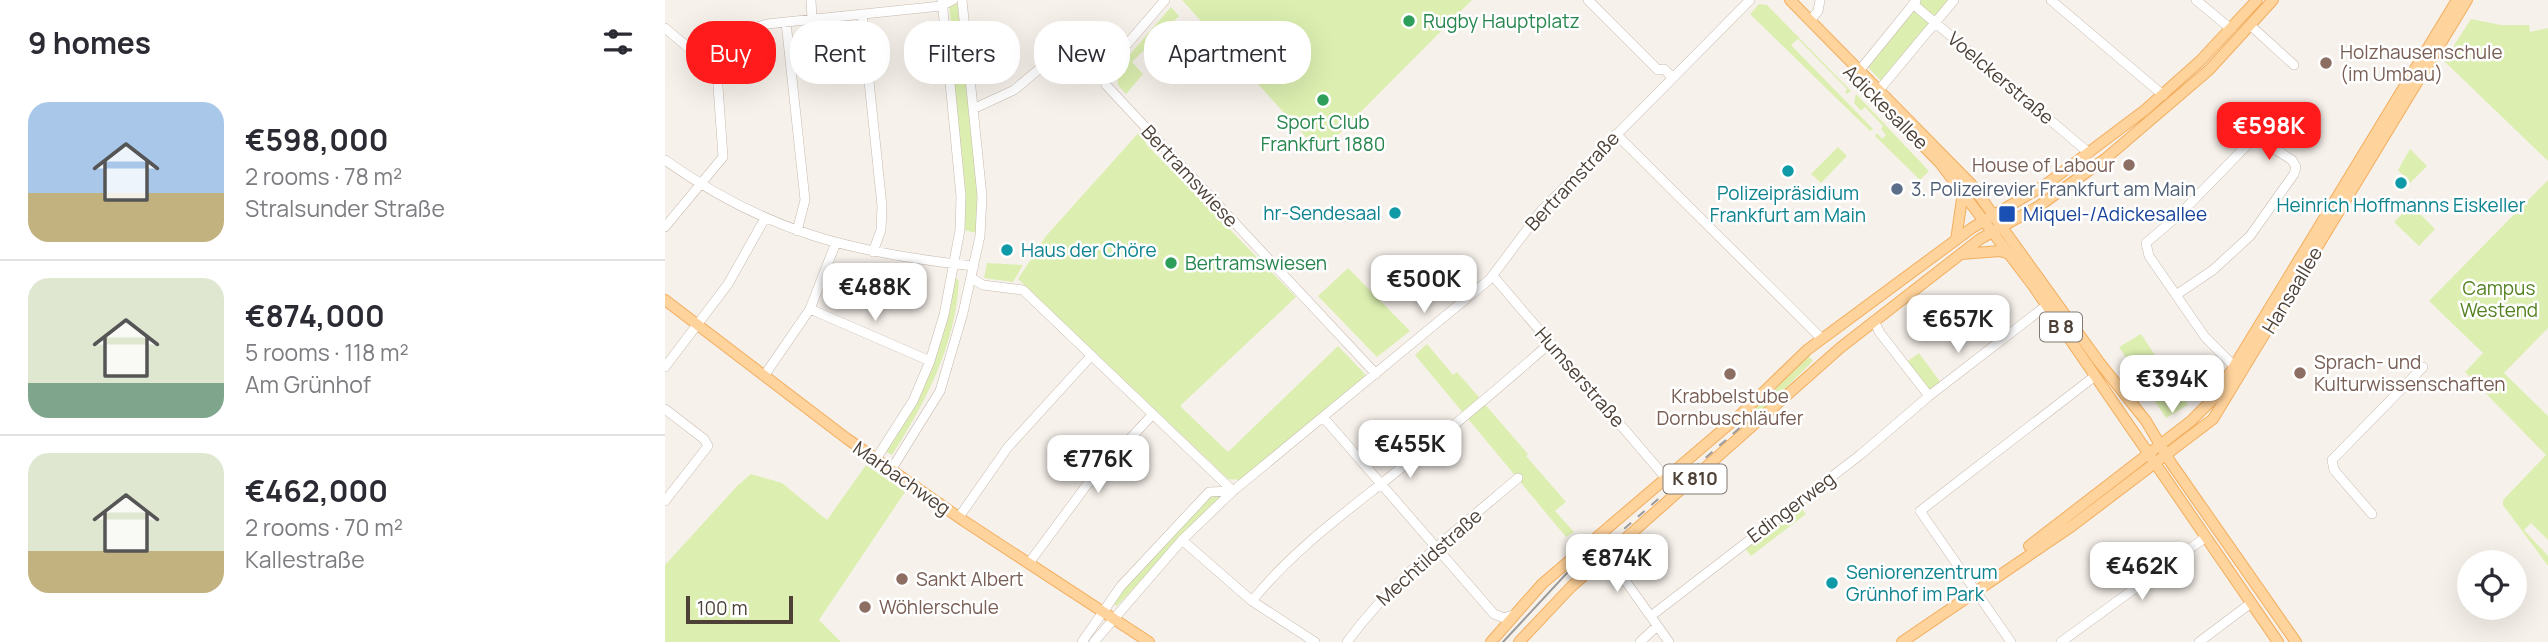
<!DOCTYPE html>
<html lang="en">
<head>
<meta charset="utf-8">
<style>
  :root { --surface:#fff; --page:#f7f7f7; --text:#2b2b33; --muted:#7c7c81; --line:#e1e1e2; --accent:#ff1a1b }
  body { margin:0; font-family:Manrope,sans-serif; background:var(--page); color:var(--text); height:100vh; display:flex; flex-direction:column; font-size:26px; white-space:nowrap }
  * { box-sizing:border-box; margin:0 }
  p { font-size:23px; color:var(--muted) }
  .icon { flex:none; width:38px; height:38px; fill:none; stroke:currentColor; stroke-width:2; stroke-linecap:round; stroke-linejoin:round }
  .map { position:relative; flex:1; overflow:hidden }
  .panel { display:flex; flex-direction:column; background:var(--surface); width:665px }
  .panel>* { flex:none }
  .banner { position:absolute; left:21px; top:21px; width:665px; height:63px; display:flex; gap:14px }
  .fabs { position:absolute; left:1792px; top:550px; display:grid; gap:14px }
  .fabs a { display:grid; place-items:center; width:70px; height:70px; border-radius:50%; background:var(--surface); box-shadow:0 7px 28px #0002; font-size:35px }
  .scale { position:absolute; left:21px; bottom:18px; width:107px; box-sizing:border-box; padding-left:7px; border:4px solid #4d4137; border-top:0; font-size:19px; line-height:24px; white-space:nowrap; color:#4d4137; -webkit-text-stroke:5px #fff; paint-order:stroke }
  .price { position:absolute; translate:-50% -60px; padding:0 16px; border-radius:14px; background:#fff; color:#222; font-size:23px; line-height:46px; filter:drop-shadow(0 2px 4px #0008) }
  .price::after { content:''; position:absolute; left:50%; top:42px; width:21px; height:16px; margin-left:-10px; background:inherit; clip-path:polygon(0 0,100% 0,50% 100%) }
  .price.active { background:var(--accent); color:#fff }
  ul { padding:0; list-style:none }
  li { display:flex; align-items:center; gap:21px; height:175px; padding:0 28px }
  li+li { border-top:2px solid var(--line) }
  li span { display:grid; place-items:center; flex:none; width:196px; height:140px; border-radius:21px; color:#555 }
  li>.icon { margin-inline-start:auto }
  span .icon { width:84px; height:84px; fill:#fffc; stroke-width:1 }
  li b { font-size:30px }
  h2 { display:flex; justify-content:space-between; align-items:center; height:84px; padding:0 28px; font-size:30px }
  .pill { padding:0 24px; border-radius:28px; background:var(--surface); box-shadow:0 7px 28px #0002; font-size:24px; line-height:63px }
  .pill.active { background:var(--accent); color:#fff }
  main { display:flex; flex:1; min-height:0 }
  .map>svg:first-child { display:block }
  .green { fill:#dcefb0 }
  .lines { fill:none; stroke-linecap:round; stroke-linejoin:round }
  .minor-casing { stroke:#c7baaf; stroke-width:10 }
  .major-casing { stroke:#f2ae5e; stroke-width:12 }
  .minor { stroke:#fff; stroke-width:9 }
  .major { stroke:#ffd39c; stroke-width:10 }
  .tram { stroke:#9a9a9a; stroke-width:2 }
  .rail { stroke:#9a9a9a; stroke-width:2; stroke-dasharray:9 9; stroke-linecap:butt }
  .leisure-dot { fill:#2e9e5b; stroke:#fff; stroke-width:2.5 }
  .education-dot { fill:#8d6e63; stroke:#fff; stroke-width:2.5 }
  .culture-dot { fill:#0f9aa8; stroke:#fff; stroke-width:2.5 }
  .service-dot { fill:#5c6f8a; stroke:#fff; stroke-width:2.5 }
  .transit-dot { fill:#1a4fb4; stroke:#fff; stroke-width:2.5 }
  .labels { text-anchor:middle; stroke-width:5; stroke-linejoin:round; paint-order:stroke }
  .shield { fill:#fff; stroke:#827a73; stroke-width:2 }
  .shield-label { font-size:18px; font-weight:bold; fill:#4d4137 }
  .leisure-label { font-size:19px; fill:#27864d; stroke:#fff; text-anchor:start }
  .education-label { font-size:19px; fill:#785e54; stroke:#fff; text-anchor:start }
  .street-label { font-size:19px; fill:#4d4137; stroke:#fff }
  .service-label { font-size:19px; fill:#4e5e75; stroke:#fff; text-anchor:start }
  .culture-label { font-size:19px; fill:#0d838f; stroke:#fff }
  .transit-label { font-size:19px; fill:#164399; stroke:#fff; text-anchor:start }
  .park-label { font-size:19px; fill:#548121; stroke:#fff }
</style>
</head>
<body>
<main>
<section class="panel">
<h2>9 homes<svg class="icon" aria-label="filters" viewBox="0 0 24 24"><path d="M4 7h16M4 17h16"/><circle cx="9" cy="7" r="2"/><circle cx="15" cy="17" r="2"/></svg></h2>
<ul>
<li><span style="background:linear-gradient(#a9c7e8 65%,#c2b280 0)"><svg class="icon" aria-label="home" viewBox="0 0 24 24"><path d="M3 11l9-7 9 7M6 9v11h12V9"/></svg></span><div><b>€598,000</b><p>2 rooms · 78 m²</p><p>Stralsunder Straße</p></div></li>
<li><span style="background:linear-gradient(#dfe7d0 75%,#7fa58c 0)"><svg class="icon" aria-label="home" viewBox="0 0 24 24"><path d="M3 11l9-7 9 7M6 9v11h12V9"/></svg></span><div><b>€874,000</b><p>5 rooms · 118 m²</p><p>Am Grünhof</p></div></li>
<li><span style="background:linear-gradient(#dfe7d0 70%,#c2b280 0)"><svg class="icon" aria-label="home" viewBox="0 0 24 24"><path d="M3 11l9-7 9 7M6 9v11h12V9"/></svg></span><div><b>€462,000</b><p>2 rooms · 70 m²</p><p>Kallestraße</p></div></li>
</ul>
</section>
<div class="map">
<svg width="1883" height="642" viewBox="0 0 1883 642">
  <rect width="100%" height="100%" fill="#f7f1eb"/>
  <!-- green -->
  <path class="green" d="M517,0H807L655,153L561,48L564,44L549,29L546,32Z
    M1253,0H1284L1216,81L1202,66Z
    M293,4L313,197L311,233L299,230L288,78L291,66L284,5Z
    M1094,4L1102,5L1186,91L1182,94L1180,92L1182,89L1133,39L1126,45L1208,129L1205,131L1085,14Z
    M506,7L514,16L467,62L478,74L461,94L453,85L452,69Z
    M1806,19L1836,25H1864L1865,32L1883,28V161L1779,61Z
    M1191,94L1264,171L1255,180L1210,136L1212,133L1217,139L1221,135L1216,129L1218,126L1200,107L1196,111L1189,103Z
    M477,129L481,144L631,297L515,406L563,452L673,346L700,374L699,377L576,480L563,479L353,279L381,236Z
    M1173,147L1182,156L1156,183L1146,174Z
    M1745,149L1762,166L1745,183L1733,170Z
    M1883,180V328L1839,373L1883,416V540L1866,523L1859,530L1883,556V566L1838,505V500L1881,455L1800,372L1818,353L1764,301Z
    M1746,205L1770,229L1754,246L1729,222Z
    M322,263L358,265L348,282L319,278Z
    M683,268L745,331L712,357L653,296Z
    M289,275L294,281C290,346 261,402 227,455L220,451L250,404Z
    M1476,334L1523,405L1501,418L1454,347Z
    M762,344L788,375L792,372L863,454L861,456L901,502L890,511L909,532L901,537L750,355Z
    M1254,353L1276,383L1264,390L1241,362Z
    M1142,354L1148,361L1086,422L1080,415Z
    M201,465L240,492L154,620L176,642H0V565L73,485L86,474L117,483L162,520Z
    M547,493H557L559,497L515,539L452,606L445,603Z
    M1134,505L1141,514L1086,556L1079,547L1095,535L1098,538Z"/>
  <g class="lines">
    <!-- minor casing -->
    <g class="minor-casing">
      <path id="minor" d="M146,0L147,18
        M500,0L445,64L439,75L441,85L711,374
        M923,0L993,70L999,69L1007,77
        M1386,0L1498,95
        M1531,0L1566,29
        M1248,4L1424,153
        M197,14L217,206L216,230L208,252
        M1145,21L1153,11L1155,0
        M121,22L140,200L132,231
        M1586,26L1629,65
        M0,28L52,72L58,157L0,227
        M46,67C56,42 76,31 102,24L276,6L288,0
        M1194,71L1251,1
        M1214,90L1289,0
        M308,109L349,90L409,40L422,41L445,64
        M951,134L1156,338
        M0,160C101,232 187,253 309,266
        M828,276L1001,478
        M306,278L318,285L358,290L568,491
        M1511,295L1548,270L1585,236L1629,174L1631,167L1627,160L1594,139L1586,141L1516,213L1481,243L1484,256L1540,337L1570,367
        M145,309L265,361
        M1209,321L1215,333L1264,396L1382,305
        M0,367L63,284L99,220
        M99,376L145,309L170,245
        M0,409L39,439L43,446L0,501
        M658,417L829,614L839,618L848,615
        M211,459L248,401L265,361L279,315L295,230L296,196L277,0
        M226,470L275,391L298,313L315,236L317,196L297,0
        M1707,514L1669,470L1667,460L1758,367
        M294,517L343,447L426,356
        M517,540L587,601L650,642
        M942,555L1004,642
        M364,563L421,486L488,414
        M587,601C626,552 677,515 726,476C780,433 833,389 885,343
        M986,616L1195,455L1264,396
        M417,642L456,586L544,492L568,491
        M429,642L517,540L568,491L825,279L876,211L1085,0
        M682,642C729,578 793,529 853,478
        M975,642L992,626
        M1346,642L1255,511L1430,376
        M1396,642L1541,537
        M1534,642L1586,603"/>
    </g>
    <!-- major casing -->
    <g class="major-casing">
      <path id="major" d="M1125,0L1306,184L1434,362L1481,421L1506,463L1631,642
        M1237,124L1275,163L1369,287L1613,642
        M1291,240L1298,192
        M1296,254L1335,251L1345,254
        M0,300L181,438L299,521L484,642
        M1364,546L1526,421L1551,396L1792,0
        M826,642L877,584L1075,415L1142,350L1307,228L1383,183L1480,110L1535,61L1592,0
        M854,642L906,587L1175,348L1315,239L1374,206L1440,159L1544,70L1608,0
        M1237,642L1407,526L1548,419L1802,0"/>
    </g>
    <!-- minor -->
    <use href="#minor" class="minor"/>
    <!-- major -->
    <use href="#major" class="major"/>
    <!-- tram -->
    <path class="tram" d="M838,642L902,573"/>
    <!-- rail -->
    <path class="rail" d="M905,576L1077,426"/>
  </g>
  <!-- markers -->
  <g class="leisure-dot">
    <circle cx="744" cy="21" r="7"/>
    <circle cx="658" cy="100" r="7"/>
    <circle cx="506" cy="263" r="7"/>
  </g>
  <g class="education-dot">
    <circle cx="1661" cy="63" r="7"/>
    <circle cx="1464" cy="165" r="7"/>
    <circle cx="1635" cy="373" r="7"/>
    <circle cx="1065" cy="374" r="7"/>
    <circle cx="237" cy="579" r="7"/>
    <circle cx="200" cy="607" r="7"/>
  </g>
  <g class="culture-dot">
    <circle cx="1123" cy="171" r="7"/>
    <circle cx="1736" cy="183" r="7"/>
    <circle cx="730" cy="213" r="7"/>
    <circle cx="342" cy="250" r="7"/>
    <circle cx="1167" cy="583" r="7"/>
  </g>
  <circle class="service-dot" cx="1232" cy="189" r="7"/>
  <rect class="transit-dot" x="1333" y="205" width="18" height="18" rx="3.5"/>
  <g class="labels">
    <!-- shield labels -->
    <g class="shield">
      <rect x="1375" y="312.5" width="42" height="29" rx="5"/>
      <rect x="998.5" y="464.5" width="63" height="29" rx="5"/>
    </g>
    <g class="shield-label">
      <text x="1396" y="333">B 8</text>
      <text x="1030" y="485">K 810</text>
    </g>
    <!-- leisure labels -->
    <g class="leisure-label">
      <text x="758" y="28">Rugby Hauptplatz</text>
      <text x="658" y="129" text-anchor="middle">Sport Club<tspan x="658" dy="22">Frankfurt 1880</tspan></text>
      <text x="520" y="270">Bertramswiesen</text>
    </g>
    <!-- education labels -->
    <g class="education-label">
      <text x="1675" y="59">Holzhausenschule<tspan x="1675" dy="22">(im Umbau)</tspan></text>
      <text x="1450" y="172" text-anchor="end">House of Labour</text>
      <text x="1649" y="369">Sprach- und<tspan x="1649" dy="22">Kulturwissenschaften</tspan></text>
      <text x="1065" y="403" text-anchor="middle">Krabbelstube<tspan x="1065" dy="22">Dornbuschläufer</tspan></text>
      <text x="251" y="586">Sankt Albert</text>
      <text x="214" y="614">Wöhlerschule</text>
    </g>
    <!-- street labels -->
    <g class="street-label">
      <text transform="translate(1336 78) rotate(40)" y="7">Voelckerstraße</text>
      <text transform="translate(1221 107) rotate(45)" y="7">Adickesallee</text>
      <text transform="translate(525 176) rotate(47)" y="7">Bertramswiese</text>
      <text transform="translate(907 181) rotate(-47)" y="7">Bertramstraße</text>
      <text transform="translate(1627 290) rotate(-59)" y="7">Hansaallee</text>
      <text transform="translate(915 377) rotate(49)" y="7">Humserstraße</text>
      <text transform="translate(237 478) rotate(35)" y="7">Marbachweg</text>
      <text transform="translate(1126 507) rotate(-37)" y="7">Edingerweg</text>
      <text transform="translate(764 557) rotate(-42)" y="7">Mechtildstraße</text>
    </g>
    <!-- service labels -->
    <g class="service-label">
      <text x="1246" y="196">3. Polizeirevier Frankfurt am Main</text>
    </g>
    <!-- culture labels -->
    <g class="culture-label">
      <text x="1123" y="200">Polizeipräsidium<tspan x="1123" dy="22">Frankfurt am Main</tspan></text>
      <text x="1736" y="212">Heinrich Hoffmanns Eiskeller</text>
      <text x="716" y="220" text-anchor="end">hr-Sendesaal</text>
      <text x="356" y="257" text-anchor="start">Haus der Chöre</text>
      <text x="1181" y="579" text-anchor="start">Seniorenzentrum<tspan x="1181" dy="22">Grünhof im Park</tspan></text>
    </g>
    <!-- transit labels -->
    <g class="transit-label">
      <text x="1358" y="221">Miquel-/Adickesallee</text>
    </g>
    <!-- park labels -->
    <g class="park-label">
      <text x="1834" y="295">Campus<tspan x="1834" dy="22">Westend</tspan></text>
    </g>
  </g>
</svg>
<div class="fabs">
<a><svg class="icon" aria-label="locate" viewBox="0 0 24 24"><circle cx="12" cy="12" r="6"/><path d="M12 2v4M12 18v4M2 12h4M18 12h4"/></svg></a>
</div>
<div class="scale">100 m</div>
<b class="price active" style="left:1604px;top:162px">€598K</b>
<b class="price" style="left:759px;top:315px">€500K</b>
<b class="price" style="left:210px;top:323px">€488K</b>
<b class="price" style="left:1293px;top:355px">€657K</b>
<b class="price" style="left:1507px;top:415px">€394K</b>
<b class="price" style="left:745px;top:480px">€455K</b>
<b class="price" style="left:433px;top:495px">€776K</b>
<b class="price" style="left:952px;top:594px">€874K</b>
<b class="price" style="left:1477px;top:602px">€462K</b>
<div class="banner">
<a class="pill active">Buy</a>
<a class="pill">Rent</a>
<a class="pill">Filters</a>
<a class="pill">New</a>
<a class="pill">Apartment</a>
</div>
</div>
</main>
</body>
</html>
